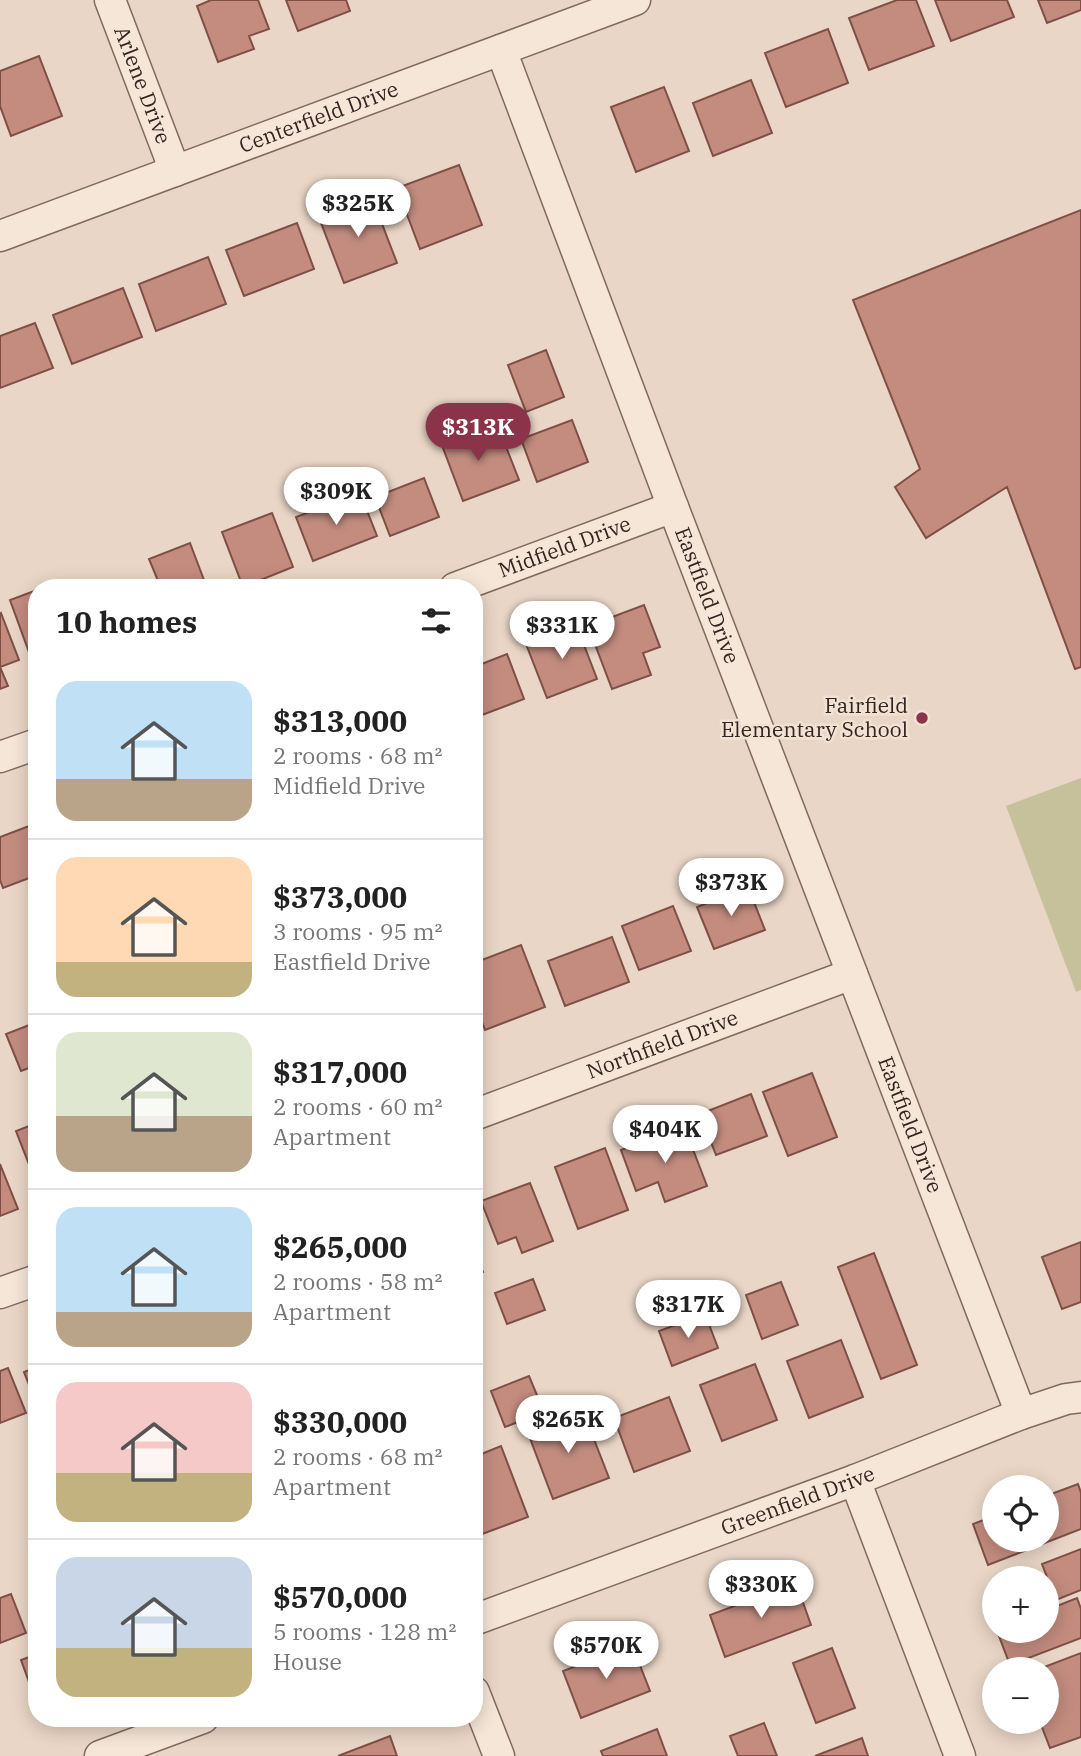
<!DOCTYPE html>
<html lang="en">
<head>
<meta charset="utf-8">
<style>
  :root { --surface:#fff; --page:#f2f2f2; --text:#222; --muted:#767676; --line:#e0e0e0; --accent:#8b3449 }
  body { margin:0; font-family:"IBM Plex Serif",serif; background:var(--page); color:var(--text); height:100vh; display:flex; flex-direction:column; font-size:26px; white-space:nowrap }
  * { box-sizing:border-box; margin:0 }
  p { font-size:23px; color:var(--muted) }
  .icon { flex:none; width:38px; height:38px; fill:none; stroke:currentColor; stroke-width:2; stroke-linecap:round; stroke-linejoin:round }
  .map { position:relative; flex:1; overflow:hidden }
  .drawer { position:absolute; left:28px; top:579px; width:455px; height:1148px; display:flex; flex-direction:column; background:var(--surface); border-radius:28px; box-shadow:0 4px 18px #0003 }
  .drawer>* { flex:none }
  .tools { position:absolute; left:982px; top:1475px; display:grid; gap:14px }
  .tools a { display:grid; place-items:center; width:77px; height:77px; border-radius:50%; background:var(--surface); box-shadow:0 4px 18px #0003; font-size:35px }
  .price { position:absolute; translate:-50% -60px; padding:0 16px; border-radius:24px; background:#fff; color:#222; font-size:23px; line-height:46px; filter:drop-shadow(0 2px 4px #0008) }
  .price::after { content:''; position:absolute; left:50%; top:42px; width:21px; height:16px; margin-left:-10px; background:inherit; clip-path:polygon(0 0,100% 0,50% 100%) }
  .price.current { background:var(--accent); color:#fff }
  ul { padding:0; list-style:none }
  li { display:flex; align-items:center; gap:21px; height:175px; padding:0 28px }
  li+li { border-top:2px solid var(--line) }
  li span { display:grid; place-items:center; flex:none; width:196px; height:140px; border-radius:21px; color:#555 }
  li>.icon { margin-inline-start:auto }
  span .icon { width:84px; height:84px; fill:#fffc; stroke-width:1 }
  li b { font-size:30px }
  h2 { display:flex; justify-content:space-between; align-items:center; height:84px; padding:0 28px; font-size:30px }
  .map>svg:first-child { display:block }
  .green { fill:#c6c19b }
  .building { fill:#c38c7f; stroke:#7f4f46; stroke-width:2 }
  .lines { fill:none; stroke-linecap:round; stroke-linejoin:round }
  .street-casing { stroke:#82695d; stroke-width:33 }
  .street { stroke:#f5e6d8; stroke-width:30 }
  .poi-dot { fill:#8b3449; stroke:#f2e2d4; stroke-width:2.5 }
  .labels { text-anchor:middle; stroke-width:5; stroke-linejoin:round; paint-order:stroke }
  .street-label { font-size:21px; fill:#342520; stroke:#f2e2d4 }
  .poi-label { font-size:21px; fill:#342520; stroke:#f2e2d4; text-anchor:end }
</style>
</head>
<body>
<div class="map">
<svg width="1081" height="1756" viewBox="0 0 1081 1756">
  <rect width="100%" height="100%" fill="#e9d6c6"/>
  <!-- green -->
  <path class="green" d="M1081,778V990L1076,992L1006,806Z"/>
  <!-- building -->
  <path class="building" d="M211,0H258L269,29L249,36L254,49L218,62L197,6Z
    M286,0H346L350,11L298,31Z
    M897,0H916L934,46L869,70L849,18Z
    M935,0H1007L1014,17L951,41Z
    M1038,0H1081V10L1047,23Z
    M828,29L848,83L786,107L765,53Z
    M39,56L62,116L11,136L0,106V71Z
    M751,80L772,133L713,156L693,103Z
    M664,87L689,151L636,172L611,107Z
    M459,165L482,225L420,249L397,188Z
    M371,195L397,263L344,283L318,215Z
    M1081,210V667L1075,669L1007,487L926,538L895,487L920,469L853,300Z
    M297,223L314,269L244,296L226,250Z
    M208,257L226,304L156,331L139,284Z
    M123,288L142,337L72,364L53,315Z
    M35,323L53,368L0,388V336Z
    M546,350L564,397L526,412L508,365Z
    M572,420L588,462L537,482L521,439Z
    M476,426L484,446L503,439L519,480L463,501L440,440Z
    M424,478L439,517L390,536L375,497Z
    M360,493L377,536L313,561L296,517Z
    M272,513L293,567L243,587L222,532Z
    M190,543L207,588H161L149,559Z
    M140,581L143,588H121Z
    M37,590V653L30,655L10,600Z
    M644,605L660,647L643,653L651,675L612,689L588,626Z
    M1,613L19,660L0,667L8,686L0,689V614Z
    M576,624L597,679L547,698L526,644Z
    M507,654L524,699L474,718V667Z
    M37,823V875L3,888L0,880V837Z
    M748,887L765,930L714,949L697,907Z
    M673,906L691,951L639,970L622,926Z
    M612,937L629,982L565,1006L548,961Z
    M521,945L545,1007L485,1030L474,1001V963Z
    M37,1022V1065L21,1071L6,1034Z
    M812,1073L837,1137L788,1156L763,1092Z
    M751,1094L767,1136L716,1155L700,1114Z
    M37,1123V1185L16,1131Z
    M684,1126L707,1186L665,1202L658,1182L636,1191L621,1150Z
    M605,1148L628,1210L578,1229L555,1167Z
    M0,1164L18,1209L0,1216Z
    M530,1183L553,1241L522,1253L516,1237L498,1244L481,1201Z
    M1081,1242V1302L1062,1309L1042,1257Z
    M474,1249L483,1272L474,1275Z
    M874,1253L917,1365L881,1379L838,1267Z
    M533,1279L545,1310L507,1324L495,1293Z
    M781,1282L798,1325L762,1339L746,1295Z
    M705,1314L718,1348L672,1366L659,1331Z
    M841,1340L863,1397L809,1418L787,1361Z
    M755,1364L777,1420L722,1441L700,1385Z
    M37,1367V1405L24,1372Z
    M8,1368L26,1413L0,1423V1371Z
    M529,1376L544,1412L505,1427L491,1391Z
    M669,1397L690,1451L634,1472L614,1418Z
    M583,1411L609,1478L553,1499L528,1433Z
    M501,1446L528,1517L474,1537V1457Z
    M1078,1484L1081,1493V1529L988,1565L973,1524L994,1516V1540H1046V1496Z
    M1081,1549V1590L1056,1600L1042,1564Z
    M796,1583L811,1625L725,1657L710,1615Z
    M11,1594L26,1633L0,1643V1598Z
    M1077,1598L1081,1609V1638L1010,1665L997,1631H1046V1608L1047,1610Z
    M632,1645L650,1691L581,1718L563,1671Z
    M832,1648L855,1708L816,1723L793,1663Z
    M1081,1653V1737L1050,1748L1040,1722H1046V1686L1050,1684L1046,1675V1670H1045L1044,1667Z
    M37,1654V1697L35,1698L21,1660Z
    M764,1723L777,1756H738L730,1736Z
    M657,1729L667,1756H603L601,1751Z
    M390,1736L397,1756H338Z
    M862,1738L868,1756H815Z"/>
  <g class="lines">
    <!-- street casing -->
    <g class="street-casing">
      <g id="street">
        <path id="s1" d="M110,0L175,171"/>
        <path id="s2" d="M501,50L673,507L1021,1414"/>
        <path id="s3" d="M0,236L635,0"/>
        <path id="s4" d="M455,588L673,507"/>
        <path d="M0,757L37,744"/>
        <path id="s5" d="M474,1115L852,974"/>
        <path d="M0,1293L37,1280"/>
        <path d="M855,1480L960,1756"/>
        <path id="s6" d="M474,1620L855,1480L1021,1414L1066,1399L1081,1397"/>
        <path d="M474,1692L499,1756"/>
        <path d="M100,1756L203,1718"/>
      </g>
    </g>
    <!-- street -->
    <use href="#street" class="street"/>
  </g>
  <!-- markers -->
  <circle class="poi-dot" cx="922" cy="718" r="7"/>
  <g class="labels">
    <!-- street labels -->
    <g class="street-label">
      <text dy="7" stroke="none"><textPath href="#s1" startOffset="91">Arlene Drive</textPath></text>
      <text dy="7" stroke="none"><textPath href="#s3" startOffset="340">Centerfield Drive</textPath></text>
      <text dy="7" stroke="none"><textPath href="#s4" startOffset="117">Midfield Drive</textPath></text>
      <text dy="7" stroke="none"><textPath href="#s2" startOffset="583">Eastfield Drive</textPath></text>
      <text dy="7" stroke="none"><textPath href="#s5" startOffset="201">Northfield Drive</textPath></text>
      <text dy="7" stroke="none"><textPath href="#s2" startOffset="1150">Eastfield Drive</textPath></text>
      <text dy="7" stroke="none"><textPath href="#s6" startOffset="345">Greenfield Drive</textPath></text>
    </g>
    <!-- poi labels -->
    <g class="poi-label">
      <text x="908" y="713">Fairfield<tspan x="908" dy="24">Elementary School</tspan></text>
    </g>
  </g>
</svg>
<div class="tools">
<a><svg class="icon" aria-label="locate" viewBox="0 0 24 24"><circle cx="12" cy="12" r="6"/><path d="M12 2v4M12 18v4M2 12h4M18 12h4"/></svg></a>
<a>+</a>
<a>−</a>
</div>
<b class="price" style="left:358px;top:239px">$325K</b>
<b class="price current" style="left:478px;top:463px">$313K</b>
<b class="price" style="left:336px;top:527px">$309K</b>
<b class="price" style="left:562px;top:661px">$331K</b>
<b class="price" style="left:731px;top:918px">$373K</b>
<b class="price" style="left:665px;top:1165px">$404K</b>
<b class="price" style="left:688px;top:1340px">$317K</b>
<b class="price" style="left:568px;top:1455px">$265K</b>
<b class="price" style="left:761px;top:1620px">$330K</b>
<b class="price" style="left:606px;top:1681px">$570K</b>
<section class="drawer">
<h2>10 homes<svg class="icon" aria-label="filters" viewBox="0 0 24 24"><path d="M4 7h16M4 17h16"/><circle cx="9" cy="7" r="2"/><circle cx="15" cy="17" r="2"/></svg></h2>
<ul>
<li><span style="background:linear-gradient(#bfe0f5 70%,#b9a48a 0)"><svg class="icon" aria-label="home" viewBox="0 0 24 24"><path d="M3 11l9-7 9 7M6 9v11h12V9"/></svg></span><div><b>$313,000</b><p>2 rooms · 68 m²</p><p>Midfield Drive</p></div></li>
<li><span style="background:linear-gradient(#ffd9b3 75%,#c2b280 0)"><svg class="icon" aria-label="home" viewBox="0 0 24 24"><path d="M3 11l9-7 9 7M6 9v11h12V9"/></svg></span><div><b>$373,000</b><p>3 rooms · 95 m²</p><p>Eastfield Drive</p></div></li>
<li><span style="background:linear-gradient(#dfe7d0 60%,#b9a48a 0)"><svg class="icon" aria-label="home" viewBox="0 0 24 24"><path d="M3 11l9-7 9 7M6 9v11h12V9"/></svg></span><div><b>$317,000</b><p>2 rooms · 60 m²</p><p>Apartment</p></div></li>
<li><span style="background:linear-gradient(#bfe0f5 75%,#b9a48a 0)"><svg class="icon" aria-label="home" viewBox="0 0 24 24"><path d="M3 11l9-7 9 7M6 9v11h12V9"/></svg></span><div><b>$265,000</b><p>2 rooms · 58 m²</p><p>Apartment</p></div></li>
<li><span style="background:linear-gradient(#f6c9c9 65%,#c2b280 0)"><svg class="icon" aria-label="home" viewBox="0 0 24 24"><path d="M3 11l9-7 9 7M6 9v11h12V9"/></svg></span><div><b>$330,000</b><p>2 rooms · 68 m²</p><p>Apartment</p></div></li>
<li><span style="background:linear-gradient(#c9d6e8 65%,#c2b280 0)"><svg class="icon" aria-label="home" viewBox="0 0 24 24"><path d="M3 11l9-7 9 7M6 9v11h12V9"/></svg></span><div><b>$570,000</b><p>5 rooms · 128 m²</p><p>House</p></div></li>
</ul>
</section>
</div>
</body>
</html>
